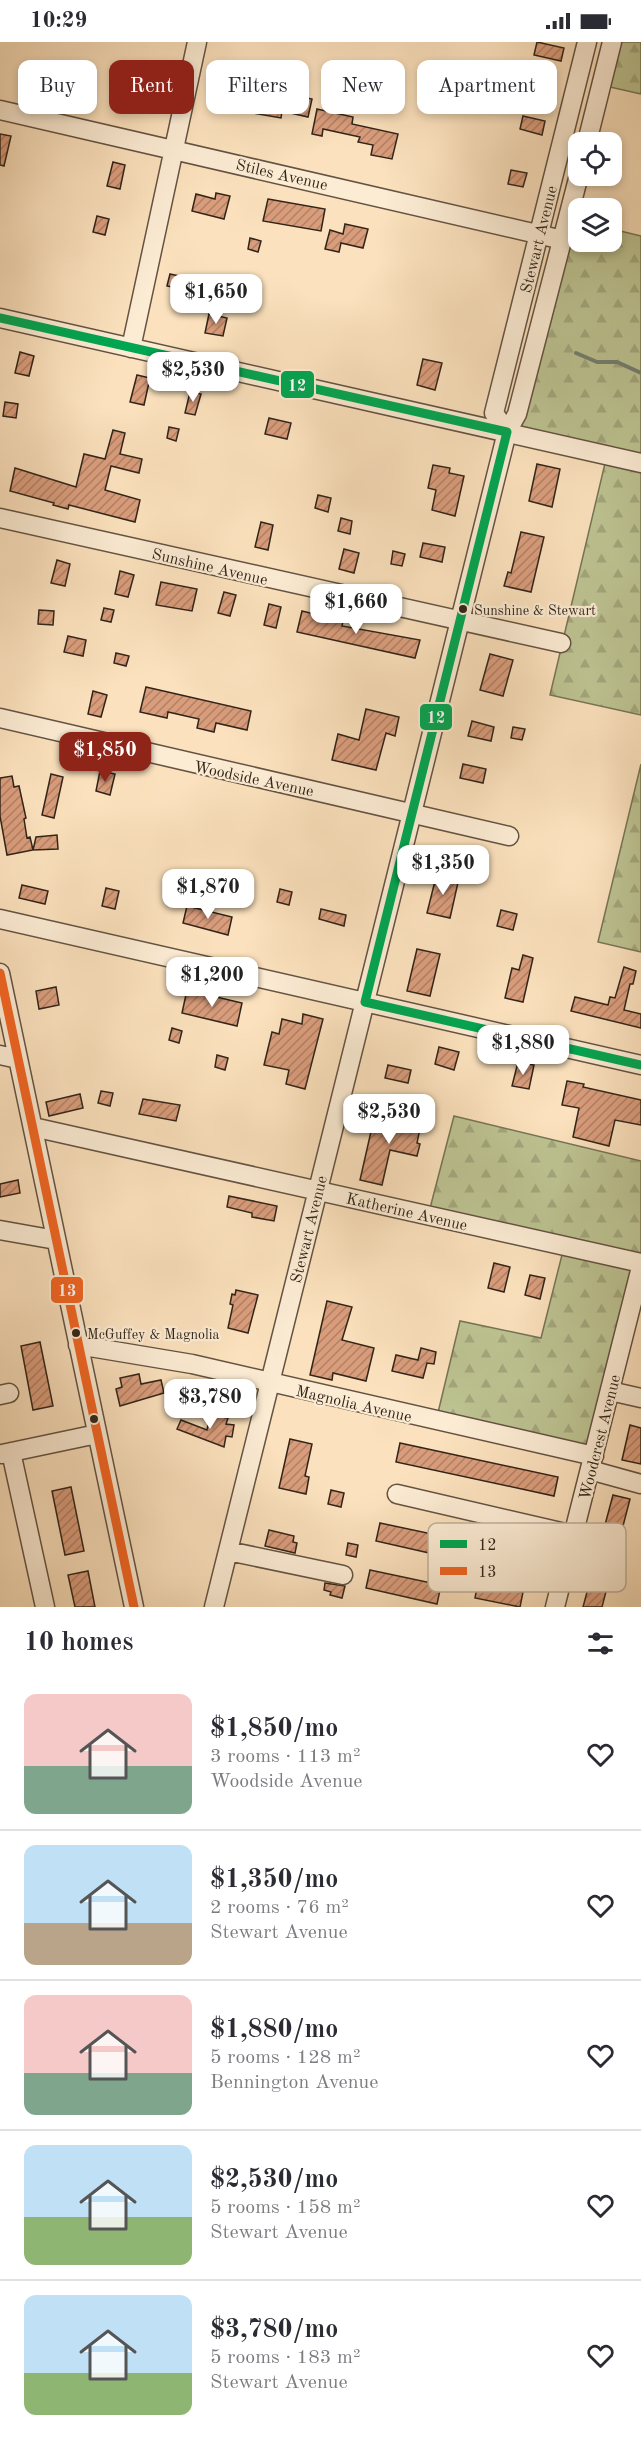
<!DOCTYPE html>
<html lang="en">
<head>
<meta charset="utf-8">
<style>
  :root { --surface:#fff; --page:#f7f7f7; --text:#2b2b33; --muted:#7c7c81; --line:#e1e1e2; --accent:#8f2418 }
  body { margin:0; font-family:"Old Standard TT",serif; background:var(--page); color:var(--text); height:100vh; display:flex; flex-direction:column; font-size:22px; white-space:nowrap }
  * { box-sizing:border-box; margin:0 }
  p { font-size:20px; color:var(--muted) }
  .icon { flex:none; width:33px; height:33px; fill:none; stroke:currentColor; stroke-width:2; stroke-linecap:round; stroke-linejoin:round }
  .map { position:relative; height:1565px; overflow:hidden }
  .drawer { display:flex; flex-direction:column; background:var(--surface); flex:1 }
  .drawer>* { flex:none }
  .banner { position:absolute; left:18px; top:18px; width:606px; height:54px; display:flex; gap:12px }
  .controls { position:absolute; left:568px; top:90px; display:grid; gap:12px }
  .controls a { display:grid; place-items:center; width:54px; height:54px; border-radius:12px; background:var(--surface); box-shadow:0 3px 9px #0003; font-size:30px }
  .price { position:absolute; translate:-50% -51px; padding:0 14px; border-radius:12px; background:#fff; color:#222; font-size:20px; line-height:39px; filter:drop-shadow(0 2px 3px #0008) }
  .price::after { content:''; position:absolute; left:50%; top:36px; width:18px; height:14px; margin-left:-9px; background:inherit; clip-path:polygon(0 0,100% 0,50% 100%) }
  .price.selected { background:var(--accent); color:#fff }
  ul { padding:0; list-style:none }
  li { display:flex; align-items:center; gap:18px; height:150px; padding:0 24px }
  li+li { border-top:2px solid var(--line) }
  li span { display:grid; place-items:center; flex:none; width:168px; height:120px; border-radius:12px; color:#555 }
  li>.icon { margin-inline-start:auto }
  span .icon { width:72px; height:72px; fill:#fffc; stroke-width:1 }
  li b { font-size:26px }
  h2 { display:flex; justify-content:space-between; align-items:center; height:72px; padding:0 24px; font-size:26px }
  .tag { padding:0 21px; border-radius:12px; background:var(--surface); box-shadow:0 3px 9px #0003; font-size:21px; line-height:54px }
  .tag.selected { background:var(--accent); color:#fff }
  .status { display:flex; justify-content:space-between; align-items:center; height:42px; padding:0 30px; background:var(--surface); direction:ltr }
  .status svg { height:16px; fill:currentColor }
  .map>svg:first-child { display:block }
  .forest { fill:url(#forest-firs); stroke:#777456; stroke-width:1.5 }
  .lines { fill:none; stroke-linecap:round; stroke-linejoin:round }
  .stream { stroke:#748071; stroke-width:4 }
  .building { fill:url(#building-hatch); stroke:#312419; stroke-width:1.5 }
  .minor-casing { stroke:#645342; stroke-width:21 }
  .minor { stroke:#fcecd4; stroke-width:18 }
  .bus-1-casing { stroke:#fcecd4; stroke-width:14 }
  .bus-2-casing { stroke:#fcecd4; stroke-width:14 }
  .bus-1 { stroke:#00a651; stroke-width:9 }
  .bus-2 { stroke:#f26522; stroke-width:9 }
  .bus-dot { fill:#312419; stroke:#fcecd4; stroke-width:2 }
  .labels { text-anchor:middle; stroke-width:4.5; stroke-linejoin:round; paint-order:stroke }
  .bus-label { font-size:14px; fill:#312419; stroke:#fcecd4; text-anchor:start }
  .street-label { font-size:16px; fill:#312419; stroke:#fcecd4 }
  .key { fill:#fcecd4; stroke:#bfb09c; stroke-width:1.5 }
  .key-label { font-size:16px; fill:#312419 }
  .line-badge { stroke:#fcecd4; stroke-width:2 }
  .badge-label { font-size:16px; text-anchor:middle; font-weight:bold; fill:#fff }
</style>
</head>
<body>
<div class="status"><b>10:29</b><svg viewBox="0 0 49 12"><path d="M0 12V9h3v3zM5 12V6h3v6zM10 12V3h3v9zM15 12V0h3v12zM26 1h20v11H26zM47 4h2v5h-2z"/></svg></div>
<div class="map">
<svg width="641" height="1565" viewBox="0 0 641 1565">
  <defs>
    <pattern id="forest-firs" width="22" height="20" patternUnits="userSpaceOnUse" patternTransform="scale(1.5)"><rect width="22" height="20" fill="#bdc392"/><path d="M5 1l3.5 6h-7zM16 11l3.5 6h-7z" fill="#a3a77d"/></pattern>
    <pattern id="building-hatch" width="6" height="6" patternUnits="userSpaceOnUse" patternTransform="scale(1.5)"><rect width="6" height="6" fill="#da9d7c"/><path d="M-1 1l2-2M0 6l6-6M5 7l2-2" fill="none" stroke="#b18065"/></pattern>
  </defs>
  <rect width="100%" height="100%" fill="#fbe1bd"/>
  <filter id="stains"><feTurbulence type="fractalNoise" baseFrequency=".00333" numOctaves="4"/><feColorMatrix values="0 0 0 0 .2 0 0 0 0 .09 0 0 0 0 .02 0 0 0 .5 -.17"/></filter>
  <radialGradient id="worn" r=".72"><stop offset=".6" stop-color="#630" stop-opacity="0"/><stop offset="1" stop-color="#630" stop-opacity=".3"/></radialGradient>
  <!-- forest -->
  <path class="forest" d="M612,0H641V52L601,43Z
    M568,177L579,179V200H612V187L641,194V673L550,653L607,413L515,392Z
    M641,722V910L598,900Z
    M454,1074L641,1119V1230L594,1414L436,1379L460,1279L541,1296L564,1205L428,1174Z"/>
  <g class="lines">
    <!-- stream -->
    <path class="stream" d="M576,311L597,320H617L641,331"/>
  </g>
  <!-- building -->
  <path class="building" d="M537,0L564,6L561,19L534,13Z
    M26,22L42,25L37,49L21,46Z
    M530,31L556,38L553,52L526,45Z
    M218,45L274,58L276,49L312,57L308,75L282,69L281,76L213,64Z
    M317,67L353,75L352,82L398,92L392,117L371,113L373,103L358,100L360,95L323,87L322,94L312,92Z
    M523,74L545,79L542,93L520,87Z
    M0,92L11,94L4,124L0,123Z
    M113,120L125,123L120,147L107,144Z
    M511,128L527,131L523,145L508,142Z
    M216,151L230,154L224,177L192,169L196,152L215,157Z
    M268,157L325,167L321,189L263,179Z
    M97,174L109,177L105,193L93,190Z
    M345,182L368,187L363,206L341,201L339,210L325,207L330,188L343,192Z
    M250,196L261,199L258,210L248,207Z
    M170,232L189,236L187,248L167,244Z
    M209,272L227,276L223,294L205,291Z
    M20,310L34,314L29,334L15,331Z
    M423,317L442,321L435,348L417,343Z
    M137,333L150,336L144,363L130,360Z
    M190,350L201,352L195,373L185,371Z
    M5,360L18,362L16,376L3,374Z
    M269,376L291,381L287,397L265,392Z
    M169,385L179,387L176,399L167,396Z
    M113,388L125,391L120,412L142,417L139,431L111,424L105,448L140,458L135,480L69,463L68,467L53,463L54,461L10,449L15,426L76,445L84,412L105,417Z
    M537,422L560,427L552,465L529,459Z
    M433,423L450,426L449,431L464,434L455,474L432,468L436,448L428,446Z
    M318,453L331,456L328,470L315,466Z
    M341,476L352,479L350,492L338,489Z
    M261,480L273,483L268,508L255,505Z
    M521,490L544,495L531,550L504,544L508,530L511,531Z
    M423,501L445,505L442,520L420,515Z
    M344,507L359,511L354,531L339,527Z
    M393,509L405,512L402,524L391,522Z
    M57,518L70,522L65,544L51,541Z
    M120,529L134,533L128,555L115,552Z
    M161,540L197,547L192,569L156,563Z
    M224,550L236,553L230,574L218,571Z
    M269,562L281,565L276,586L264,583Z
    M104,566L114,568L111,580L101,578Z
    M39,568L54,569L53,583L38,582Z
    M302,569L343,579L342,584L420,598L415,616L297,590Z
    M68,594L86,598L83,614L64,610Z
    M116,611L129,614L126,624L114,621Z
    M490,612L513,618L503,654L480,648Z
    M146,645L251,669L247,688L216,681L214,690L197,686L199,677L168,670L167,676L140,670Z
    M93,649L107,653L101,675L88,672Z
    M366,667L399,675L395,694L386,691L376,728L332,718L338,692L359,698Z
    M472,679L494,685L491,699L468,694Z
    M513,685L525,687L522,698L511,696Z
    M463,722L486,727L483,741L460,736Z
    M100,729L115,732L110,753L96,749Z
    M51,732L63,735L54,776L42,773Z
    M12,734L14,745L19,744L26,776L24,777L27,796L30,795L33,808L7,813L0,774V736Z
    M57,793L58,807L33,808L36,795Z
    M206,829L218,832L215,845L203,842Z
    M437,831L459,836L450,876L427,871Z
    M22,843L48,849L45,862L19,856Z
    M106,846L119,849L115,867L102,864Z
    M280,847L292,850L289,863L277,860Z
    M187,864L232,875L228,893L183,881Z
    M321,867L346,873L344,884L319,877Z
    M501,868L517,872L513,888L497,884Z
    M417,907L440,912L430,954L407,949Z
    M523,913L533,916L523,960L505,956L512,926L519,928Z
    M624,925L636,929L633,942H630L624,968L641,972V986L571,969L575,955L608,963L610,955L615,956Z
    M56,945L59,963L39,967L36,949Z
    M187,948L242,961L237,984L182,971Z
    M303,972L323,977L305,1047L286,1042L289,1028L264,1023L272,990L279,992L282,977L302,982Z
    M172,986L182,989L179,1001L169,998Z
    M439,1005L459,1010L454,1028L435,1022Z
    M217,1013L228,1016L225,1028L215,1025Z
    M518,1020L534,1023L529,1047L512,1044Z
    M388,1023L411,1028L408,1041L385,1036Z
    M567,1039L584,1042L583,1045L641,1058V1083L615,1078L609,1104L573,1095L579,1066L562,1063Z
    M101,1049L113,1051L110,1064L98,1061Z
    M80,1052L83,1066L49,1074L46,1060Z
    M143,1057L180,1063L176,1079L139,1072Z
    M375,1072L408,1080L410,1074L422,1077L417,1101L420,1102L417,1114L390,1108L382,1143L360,1138Z
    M18,1138L20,1151L0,1155V1142Z
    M229,1154L277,1164L274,1179L252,1175V1171L227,1165Z
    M494,1221L510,1225L504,1250L488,1246Z
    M530,1233L545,1236L540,1257L525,1253Z
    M236,1248L258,1253L248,1291L228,1286L233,1263L230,1262L232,1252L235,1253Z
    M327,1259L352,1265L342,1298L374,1306L366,1339L333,1331L332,1338L310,1333Z
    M40,1300L53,1364L33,1368L21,1304Z
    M421,1306L436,1310L434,1322L427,1321L423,1336L392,1329L396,1313L418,1318Z
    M139,1332L141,1342L161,1338L164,1351L120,1364L116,1347L122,1345L120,1336Z
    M210,1373L228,1376L226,1382L234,1383L232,1395L226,1394L224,1405L177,1387L181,1378L207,1388Z
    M630,1383L641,1386V1422L622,1418Z
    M290,1397L312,1402L305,1434L309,1435L306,1452L279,1446Z
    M400,1401L558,1435L554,1454L396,1420Z
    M71,1445L84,1509L65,1513L52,1449Z
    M331,1448L344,1451L341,1465L328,1462Z
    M613,1453L630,1457L602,1565H583Z
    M380,1481L451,1496L447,1515L376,1499Z
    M269,1488L294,1494L293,1500L297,1501L295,1511L265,1504Z
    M348,1501L358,1503L356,1515L346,1513Z
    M370,1528L441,1543L437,1562L366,1546Z
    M88,1529L95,1565H75L68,1533Z
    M478,1540L523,1550L520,1565L475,1556Z
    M325,1541L345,1544L342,1556L330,1553L331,1550L324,1548Z"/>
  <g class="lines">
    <!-- minor casing -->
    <g class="minor-casing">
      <path id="minor" d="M0,68L563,198
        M587,100L612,0
        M0,276L641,421
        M131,306L197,0
        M507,390L494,371L587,0
        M0,476L561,601
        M0,676L509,794
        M0,877L641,1023
        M0,931L134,1565
        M0,1013L18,1017
        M33,1085L641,1221
        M0,1188L56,1198
        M78,1303L192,1322L594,1414
        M610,1349L641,1356
        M0,1353L9,1351
        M11,1410L45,1565
        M2,1412L97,1392
        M590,1428L641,1442
        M397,1452L574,1493
        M228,1509L343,1533
        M214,1565L507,390L517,372L579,133
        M555,1565L641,1225"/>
    </g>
    <!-- minor -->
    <use href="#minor" class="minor"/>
    <!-- bus-1 casing -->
    <g class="bus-1-casing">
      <path id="bus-1" d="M0,276L507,390
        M365,960L507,390
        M365,960L641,1023"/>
    </g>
    <!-- bus-2 casing -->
    <g class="bus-2-casing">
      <path id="bus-2" d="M0,931L134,1565"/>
    </g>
    <!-- bus-1 -->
    <use href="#bus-1" class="bus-1"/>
    <!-- bus-2 -->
    <use href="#bus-2" class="bus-2"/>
  </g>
  <!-- markers -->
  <g class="bus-dot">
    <circle cx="463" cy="567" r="5"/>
    <circle cx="76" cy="1291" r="5"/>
    <circle cx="94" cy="1377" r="5"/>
  </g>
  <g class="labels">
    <!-- bus labels -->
    <g class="bus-label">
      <text x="474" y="573">Sunshine &amp; Stewart</text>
      <text x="87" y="1297">McGuffey &amp; Magnolia</text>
    </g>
    <!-- street labels -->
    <g class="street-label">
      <text transform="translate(282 132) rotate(13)" y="6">Stiles Avenue</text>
      <text transform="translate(538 197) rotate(-76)" y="6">Stewart Avenue</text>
      <text transform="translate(210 524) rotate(13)" y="6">Sunshine Avenue</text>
      <text transform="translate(254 736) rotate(12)" y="6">Woodside Avenue</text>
      <text transform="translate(407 1169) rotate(13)" y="6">Katherine Avenue</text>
      <text transform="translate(308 1187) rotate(-76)" y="6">Stewart Avenue</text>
      <text transform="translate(354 1361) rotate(13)" y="6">Magnolia Avenue</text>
      <text transform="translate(599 1395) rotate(-76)" y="6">Woodcrest Avenue</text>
    </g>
  </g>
  <!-- legend -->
  <rect x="428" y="1481" width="198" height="69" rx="9" class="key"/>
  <rect x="440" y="1498" width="27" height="8" fill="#00a651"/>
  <rect x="440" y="1525" width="27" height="8" fill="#f26522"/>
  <g class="key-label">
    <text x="478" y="1508">12</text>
    <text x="478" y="1535">13</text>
  </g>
  <g class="line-badge">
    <rect x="280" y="328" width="35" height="29" rx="6" fill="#00a651"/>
    <rect x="419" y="661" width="34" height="28" rx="6" fill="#00a651"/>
    <rect x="50" y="1234" width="34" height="28" rx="6" fill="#f26522"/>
  </g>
  <g class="badge-label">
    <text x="297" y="349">12</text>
    <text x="436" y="681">12</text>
    <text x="67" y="1254">13</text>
  </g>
  <rect width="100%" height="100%" filter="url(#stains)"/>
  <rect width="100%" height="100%" fill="url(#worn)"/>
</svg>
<div class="controls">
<a><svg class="icon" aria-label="locate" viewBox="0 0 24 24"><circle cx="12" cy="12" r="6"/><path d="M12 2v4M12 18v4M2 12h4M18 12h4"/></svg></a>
<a><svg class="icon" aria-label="layers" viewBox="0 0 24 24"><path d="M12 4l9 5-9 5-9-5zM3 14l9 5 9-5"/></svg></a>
</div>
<b class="price" style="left:216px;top:283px">$1,650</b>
<b class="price" style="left:193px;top:361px">$2,530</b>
<b class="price" style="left:356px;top:593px">$1,660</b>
<b class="price selected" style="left:105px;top:741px">$1,850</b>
<b class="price" style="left:443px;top:854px">$1,350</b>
<b class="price" style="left:208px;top:878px">$1,870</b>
<b class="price" style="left:212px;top:966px">$1,200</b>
<b class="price" style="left:523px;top:1034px">$1,880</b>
<b class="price" style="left:389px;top:1103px">$2,530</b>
<b class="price" style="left:210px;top:1388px">$3,780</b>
<div class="banner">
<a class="tag">Buy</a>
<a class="tag selected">Rent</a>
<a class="tag">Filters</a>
<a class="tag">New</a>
<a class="tag">Apartment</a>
</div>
</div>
<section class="drawer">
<h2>10 homes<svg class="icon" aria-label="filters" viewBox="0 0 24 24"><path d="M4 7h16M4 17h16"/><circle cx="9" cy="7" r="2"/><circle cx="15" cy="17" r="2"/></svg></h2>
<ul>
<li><span style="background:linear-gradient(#f6c9c9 60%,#7fa58c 0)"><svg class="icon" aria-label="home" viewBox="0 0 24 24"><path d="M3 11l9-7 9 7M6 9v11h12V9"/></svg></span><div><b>$1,850/mo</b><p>3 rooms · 113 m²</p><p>Woodside Avenue</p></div><svg class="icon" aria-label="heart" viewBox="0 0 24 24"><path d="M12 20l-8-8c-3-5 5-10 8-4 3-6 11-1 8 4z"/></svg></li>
<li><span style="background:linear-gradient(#bfe0f5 65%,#b9a48a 0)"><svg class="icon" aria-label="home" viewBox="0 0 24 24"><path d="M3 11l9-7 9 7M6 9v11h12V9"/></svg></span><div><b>$1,350/mo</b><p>2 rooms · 76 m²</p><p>Stewart Avenue</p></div><svg class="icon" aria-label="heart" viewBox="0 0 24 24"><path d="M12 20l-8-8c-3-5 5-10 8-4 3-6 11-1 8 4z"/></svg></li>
<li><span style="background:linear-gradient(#f6c9c9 65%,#7fa58c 0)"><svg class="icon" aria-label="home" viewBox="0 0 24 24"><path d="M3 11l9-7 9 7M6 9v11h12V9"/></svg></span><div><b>$1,880/mo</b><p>5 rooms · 128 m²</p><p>Bennington Avenue</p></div><svg class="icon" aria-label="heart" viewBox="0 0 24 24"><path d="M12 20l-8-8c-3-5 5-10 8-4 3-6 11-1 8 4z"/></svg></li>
<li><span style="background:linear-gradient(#bfe0f5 60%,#8fb573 0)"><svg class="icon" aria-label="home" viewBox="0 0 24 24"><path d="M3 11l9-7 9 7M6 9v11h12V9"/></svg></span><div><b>$2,530/mo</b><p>5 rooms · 158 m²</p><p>Stewart Avenue</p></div><svg class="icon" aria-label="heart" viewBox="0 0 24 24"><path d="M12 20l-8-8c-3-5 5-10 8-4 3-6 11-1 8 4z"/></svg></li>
<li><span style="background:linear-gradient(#bfe0f5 65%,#8fb573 0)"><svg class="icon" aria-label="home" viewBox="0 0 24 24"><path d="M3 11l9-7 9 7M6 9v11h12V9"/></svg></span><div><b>$3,780/mo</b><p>5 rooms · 183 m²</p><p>Stewart Avenue</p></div><svg class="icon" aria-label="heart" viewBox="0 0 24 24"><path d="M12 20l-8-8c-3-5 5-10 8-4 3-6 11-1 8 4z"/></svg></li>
</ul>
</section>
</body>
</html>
